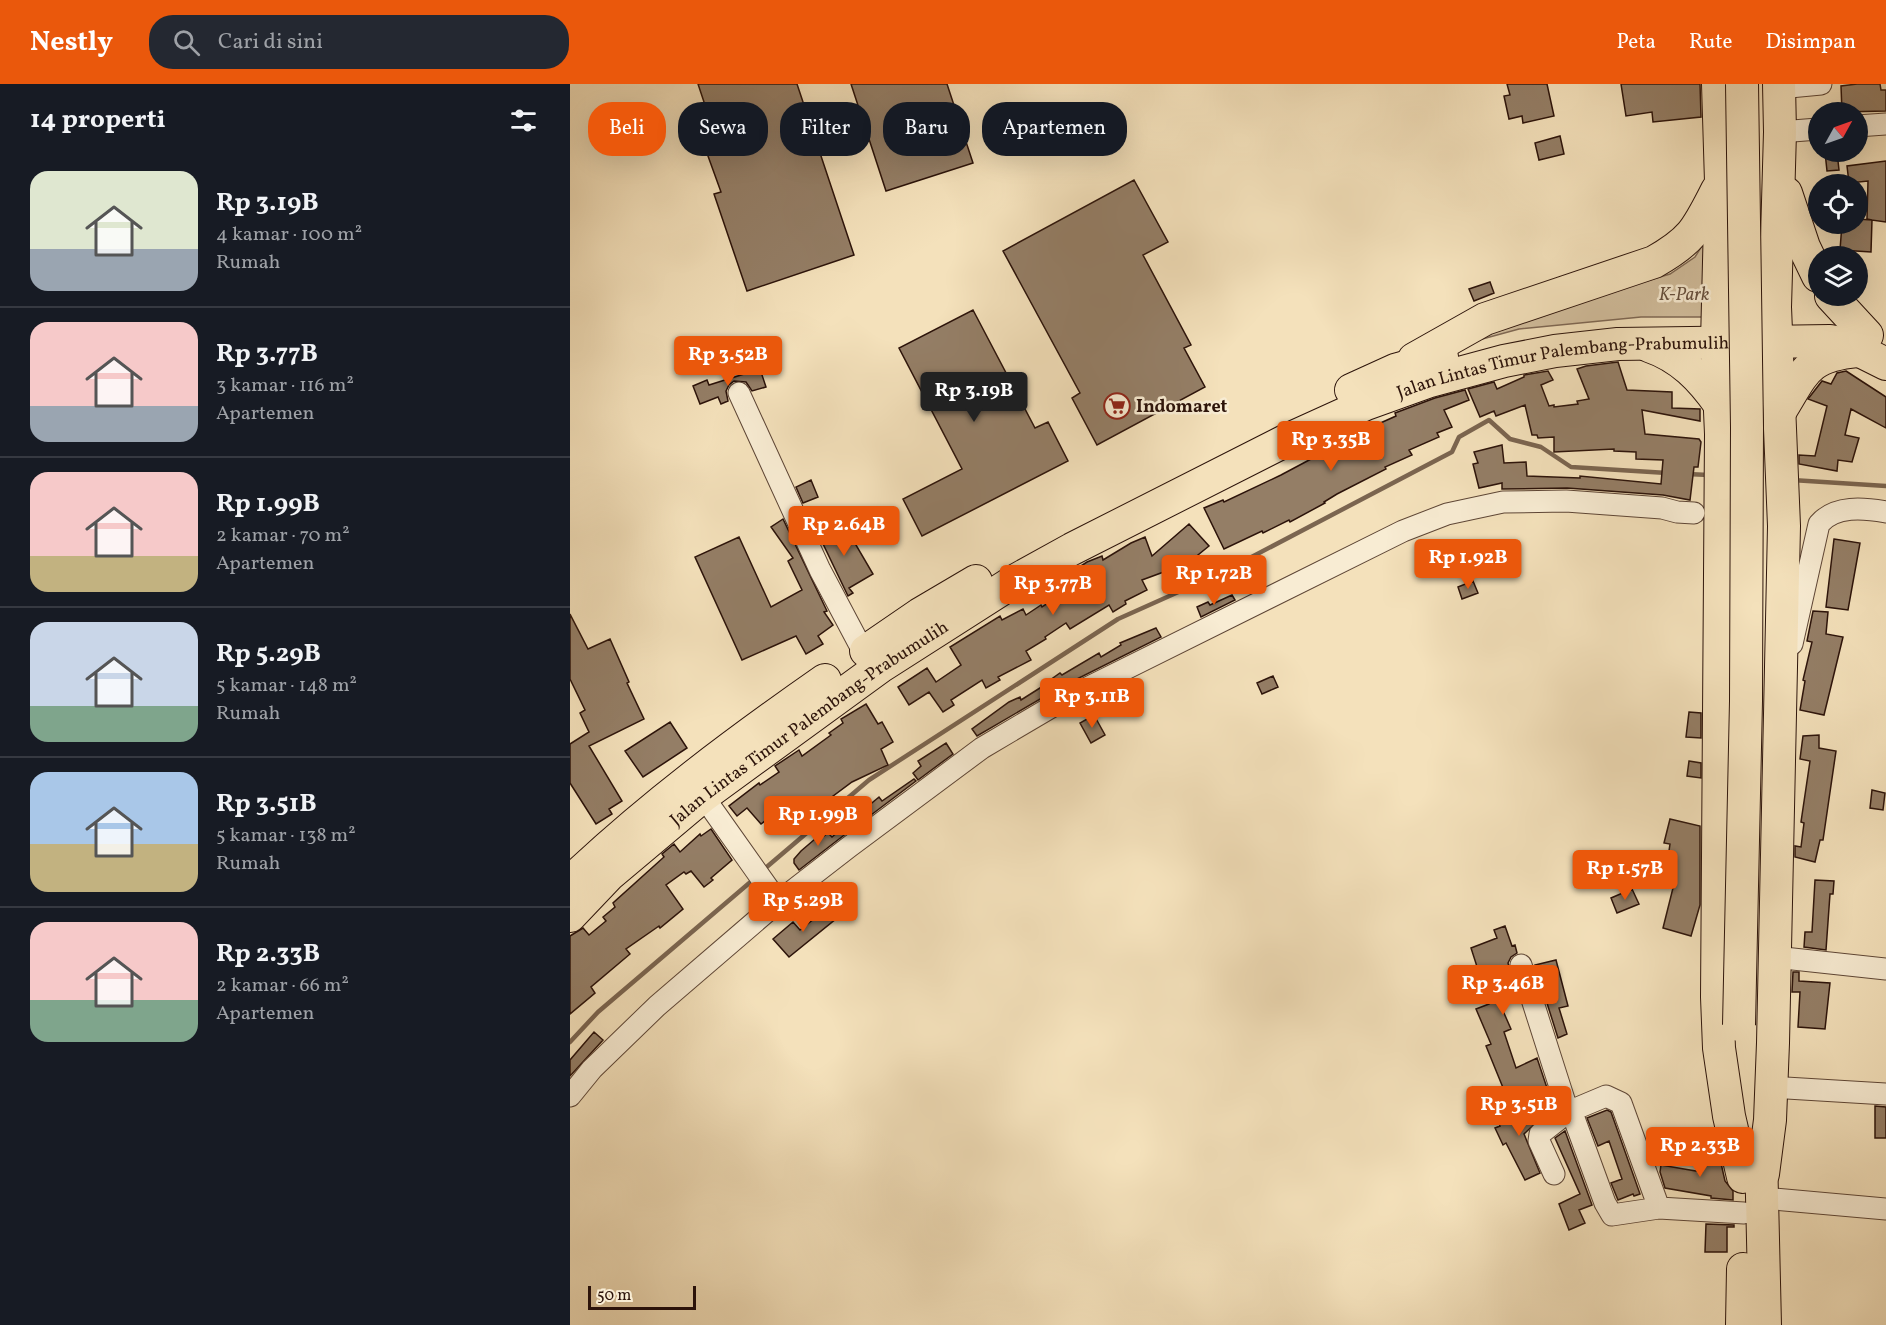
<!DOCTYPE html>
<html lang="id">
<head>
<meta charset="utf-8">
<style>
  :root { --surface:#171b24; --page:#242831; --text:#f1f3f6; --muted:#9ea1a6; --line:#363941; --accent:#ea580c }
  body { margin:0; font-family:Vollkorn,serif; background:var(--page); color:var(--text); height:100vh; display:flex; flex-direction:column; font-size:22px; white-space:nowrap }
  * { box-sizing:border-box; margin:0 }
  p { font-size:20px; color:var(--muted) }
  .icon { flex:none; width:33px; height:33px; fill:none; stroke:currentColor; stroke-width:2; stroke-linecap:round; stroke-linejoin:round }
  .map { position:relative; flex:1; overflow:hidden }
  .side { display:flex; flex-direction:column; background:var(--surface); width:570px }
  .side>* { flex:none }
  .banner { position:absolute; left:18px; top:18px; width:570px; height:54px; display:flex; gap:12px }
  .needle { width:39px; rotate:50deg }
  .fabs { position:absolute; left:1238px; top:18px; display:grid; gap:12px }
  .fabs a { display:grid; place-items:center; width:60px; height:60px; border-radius:50%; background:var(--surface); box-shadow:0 6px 24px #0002; font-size:30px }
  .scale { position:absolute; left:18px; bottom:15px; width:108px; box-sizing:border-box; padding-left:6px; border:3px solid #2c130a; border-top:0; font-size:16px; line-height:21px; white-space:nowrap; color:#2c130a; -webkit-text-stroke:4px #f8ecd3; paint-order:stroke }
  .price { position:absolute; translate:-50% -51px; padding:0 14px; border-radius:6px; background:var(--accent); color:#fff; font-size:20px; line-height:39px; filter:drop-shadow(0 2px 3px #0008) }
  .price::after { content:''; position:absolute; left:50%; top:36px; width:18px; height:14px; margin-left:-9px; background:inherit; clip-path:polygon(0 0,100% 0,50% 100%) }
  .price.on { background:#222; color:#fff }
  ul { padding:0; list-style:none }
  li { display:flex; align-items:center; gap:18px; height:150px; padding:0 30px }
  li+li { border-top:2px solid var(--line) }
  li span { display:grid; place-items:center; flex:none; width:168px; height:120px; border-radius:18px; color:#555 }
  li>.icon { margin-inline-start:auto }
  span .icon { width:72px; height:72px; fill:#fffc; stroke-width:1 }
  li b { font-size:26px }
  h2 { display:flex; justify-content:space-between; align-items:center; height:72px; padding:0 30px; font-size:26px }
  .tag { padding:0 21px; border-radius:24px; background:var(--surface); box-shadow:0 6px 24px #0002; font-size:21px; line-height:54px }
  .tag.on { background:var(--accent); color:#fff }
  header { display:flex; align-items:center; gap:36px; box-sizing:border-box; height:84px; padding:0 30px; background:var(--accent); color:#fff }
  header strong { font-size:28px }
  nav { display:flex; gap:33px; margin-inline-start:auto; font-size:21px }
  .search { width:420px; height:54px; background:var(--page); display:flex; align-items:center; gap:15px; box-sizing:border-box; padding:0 21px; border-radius:24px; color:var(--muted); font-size:22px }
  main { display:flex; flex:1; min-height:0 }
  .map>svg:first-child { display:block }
  .green { fill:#d2be9d; stroke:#7f6854; stroke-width:1.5 }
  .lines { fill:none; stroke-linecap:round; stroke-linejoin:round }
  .stream { stroke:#7b6550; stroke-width:4.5 }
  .building { fill:#947e66; stroke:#2c130a; stroke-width:1.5 }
  .minor-casing { stroke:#5e4636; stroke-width:23 }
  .highway-casing { stroke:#2c130a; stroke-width:34 }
  .minor { stroke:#f8ecd3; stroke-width:21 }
  .highway { stroke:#f4e1bb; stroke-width:32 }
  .highway-bridge-casing { stroke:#2c130a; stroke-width:34; stroke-linecap:butt }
  .highway-bridge { stroke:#f4e1bb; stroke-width:32 }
  .labels { text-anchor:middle; stroke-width:5; stroke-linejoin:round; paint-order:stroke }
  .park-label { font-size:18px; font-style:italic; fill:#664f3d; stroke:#f8ecd3 }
  .street-label { font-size:18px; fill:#2c130a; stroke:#f8ecd3 }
  .poi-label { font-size:18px; font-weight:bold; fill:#2c130a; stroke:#f8ecd3; text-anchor:start }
</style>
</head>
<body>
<header>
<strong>Nestly</strong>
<div class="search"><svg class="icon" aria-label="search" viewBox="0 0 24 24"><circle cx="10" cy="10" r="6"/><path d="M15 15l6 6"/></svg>Cari di sini</div>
<nav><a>Peta</a><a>Rute</a><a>Disimpan</a></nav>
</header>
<main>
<section class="side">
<h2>14 properti<svg class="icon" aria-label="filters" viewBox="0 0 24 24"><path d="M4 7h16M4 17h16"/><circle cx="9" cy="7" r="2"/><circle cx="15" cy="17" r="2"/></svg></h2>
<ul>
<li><span style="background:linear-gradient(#dfe7d0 65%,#9aa5b1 0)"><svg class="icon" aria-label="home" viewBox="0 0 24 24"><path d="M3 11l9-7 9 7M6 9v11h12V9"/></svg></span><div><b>Rp 3.19B</b><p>4 kamar · 100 m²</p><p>Rumah</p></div></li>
<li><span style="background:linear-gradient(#f6c9c9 70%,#9aa5b1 0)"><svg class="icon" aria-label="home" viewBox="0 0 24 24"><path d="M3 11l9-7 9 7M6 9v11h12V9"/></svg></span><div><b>Rp 3.77B</b><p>3 kamar · 116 m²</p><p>Apartemen</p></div></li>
<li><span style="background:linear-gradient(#f6c9c9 70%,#c2b280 0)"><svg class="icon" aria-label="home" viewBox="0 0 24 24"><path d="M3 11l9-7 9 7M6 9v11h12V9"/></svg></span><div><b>Rp 1.99B</b><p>2 kamar · 70 m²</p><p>Apartemen</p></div></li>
<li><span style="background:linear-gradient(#c9d6e8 70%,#7fa58c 0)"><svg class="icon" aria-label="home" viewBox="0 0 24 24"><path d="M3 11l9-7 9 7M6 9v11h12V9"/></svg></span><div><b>Rp 5.29B</b><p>5 kamar · 148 m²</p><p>Rumah</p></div></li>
<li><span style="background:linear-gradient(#a9c7e8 60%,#c2b280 0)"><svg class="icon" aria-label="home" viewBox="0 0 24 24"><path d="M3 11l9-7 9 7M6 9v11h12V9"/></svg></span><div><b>Rp 3.51B</b><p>5 kamar · 138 m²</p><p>Rumah</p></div></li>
<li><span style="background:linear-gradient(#f6c9c9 65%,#7fa58c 0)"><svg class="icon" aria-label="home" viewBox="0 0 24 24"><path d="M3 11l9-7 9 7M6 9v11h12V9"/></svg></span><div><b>Rp 2.33B</b><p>2 kamar · 66 m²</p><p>Apartemen</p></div></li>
</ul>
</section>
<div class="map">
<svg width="1316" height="1241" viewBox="0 0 1316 1241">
  <rect width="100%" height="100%" fill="#f4e1bb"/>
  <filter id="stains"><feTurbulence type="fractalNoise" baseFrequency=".00333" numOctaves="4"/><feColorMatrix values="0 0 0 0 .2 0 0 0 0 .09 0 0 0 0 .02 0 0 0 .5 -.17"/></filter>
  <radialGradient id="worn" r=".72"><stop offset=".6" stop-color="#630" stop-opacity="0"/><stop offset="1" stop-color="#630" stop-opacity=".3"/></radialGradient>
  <!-- green -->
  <path class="green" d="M1142,146L1138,233H1071L949,245L883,263L1032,210L1100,190L1125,173Z"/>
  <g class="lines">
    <!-- stream -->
    <path class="stream" d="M1117,390L1139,391
      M1222,396L1316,402
      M192,787L299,696L548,535L653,488L882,368L889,353L919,336L940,355L971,363L1001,383L1097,389
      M0,958L28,928L184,795"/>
  </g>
  <!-- building -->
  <path class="building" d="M128,0H227L284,171L177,207L144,110L151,108L134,61L147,57Z
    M281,0H377L403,79L316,107Z
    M937,0H977L984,32L953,39L952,32L939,35L934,12L940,11Z
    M1051,0H1130L1131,33L1083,38L1082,28L1056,32Z
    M1287,0H1310L1311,6H1316V27L1272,28L1271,2Z
    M990,52L994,70L969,76L965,59Z
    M1255,68H1267L1269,86L1257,87Z
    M1316,77V138L1302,136L1301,168L1270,166L1272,140H1287V135L1302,136L1297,135L1298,97L1279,99L1277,82Z
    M564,96L598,158L573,171L621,261L614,264L635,303L527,361L502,314L510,309L433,167Z
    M920,198L924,209L904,217L899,205Z
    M403,226L465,344L478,338L498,377L352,452L333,415L392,385L329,264Z
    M1048,278L1057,306L1102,308V324L1130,325V337L1072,326L1075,350L1129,355L1131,358L1128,383H1124L1120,416L1093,411L997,404L932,405V399L909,404L903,380L908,379L904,368L932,361L934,379L956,378L957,392L1010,394V392L1091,400L1093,376L1066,375V368L1044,367V365L984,368V353L968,354L967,351H962L955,321L926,332L924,327L910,333L898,305L924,298L927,305L954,293V291L978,287L983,296L971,301L979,322L984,321V323L1008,320L1007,317L1019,315L1007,285L1016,282Z
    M190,285L196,303L182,307L176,298L164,297L159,301L156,307L158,317L151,320L148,313L130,320L123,302L137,296L139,301Z
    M1276,287L1316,313V344L1281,325L1275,351L1289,354L1282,378L1268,376L1267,387L1229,380V371L1245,372L1257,322L1238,315L1252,297L1261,300L1267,289Z
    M895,306L899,316L874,326L882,343L867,349L869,353L839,366L842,371L815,383L816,385L767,410L754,418L755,419L720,438L719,436L693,449L692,447L654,465L634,424L653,416L654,418L711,391L788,350V349L826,332L825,329L865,314Z
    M241,396L248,413L233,419L226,403Z
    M213,435L257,527L254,528L263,541L248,552L253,560L236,570L226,552L172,576L125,473L169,453L201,523L232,506L218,477L223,474L201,443Z
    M256,435L267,456L279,449L303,490L279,504L283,509L278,512L244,441Z
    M619,440L639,462L618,479L572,496L577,506L555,517L556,520L543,528L539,521L500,545L496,539L475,553L476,555L456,567L461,576L428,593L430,596L416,604L412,596L381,616L384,621L373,628L359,608L339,621L328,603L357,584L366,598L391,581L380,563L430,532L432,536L453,525L456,531L471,521L472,523L498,506L491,495L517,478L532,472L533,476L561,459L575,453L582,472Z
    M1264,455L1290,459L1278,526L1256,523Z
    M903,497L908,509L892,515L888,503Z
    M662,511L665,516L631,533L627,523L638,518L640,521Z
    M1243,527L1258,528L1256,550L1273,553L1254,631L1230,626L1235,597L1233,596L1242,558L1237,557Z
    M0,530L18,565L40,555L59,598L57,599L74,635L19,662L52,717L39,725L42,730L26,740L0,699V660L19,648L10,629L15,626L0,595Z
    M586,544L591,553L489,604L407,652L402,645L439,618L450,613L451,616L481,597L480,596L490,589L492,591L529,569L531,573L551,561L550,559Z
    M703,592L708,603L692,610L687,599Z
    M296,620L308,640L312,638L323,658L311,665L318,681L282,698L247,724L242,717L232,725L225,714L191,740L177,724L167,732L159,722L189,699L190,701L209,688L205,682L229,666L232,672L261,651L259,649L273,639L271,635Z
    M1119,628L1131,629V654L1116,653Z
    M524,631L535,651L521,659L510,639Z
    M100,638L117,664L73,693L55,667Z
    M1249,651V664L1266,667L1253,756H1250L1245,778L1225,773V762L1231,763L1234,739L1231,738L1240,677L1230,675L1233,652Z
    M376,659L383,670L348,696L343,689L351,682L348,677Z
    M1119,677L1131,679V694L1117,692Z
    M344,695L346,697L301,731L296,724L309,713L312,717Z
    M1302,706L1315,709L1313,726L1300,724Z
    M1100,735L1130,742V821L1121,852L1093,844L1104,800L1092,797L1097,780L1100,760L1094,759Z
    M275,742H279L282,745L229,786L224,779V775L231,767L252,749L254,752L258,749L262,753Z
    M141,745L162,776L141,794L143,796L134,803L121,787L116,790L114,788L96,801L113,825L90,844L89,842L56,865L60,870L21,903L25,909L0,930V852L13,844L19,851L36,837L33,833L45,823L43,819L94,773L92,770L104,760L110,768L130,750L131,752Z
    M1245,796L1264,797L1263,810H1260L1256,866L1234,863L1235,848H1242Z
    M1062,805L1069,820L1047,829L1041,814Z
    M259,823L267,834L219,873L203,855L223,838L230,846Z
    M935,842L942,862L945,861L947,869L941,873L938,879L944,900L933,902L935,908L926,911L941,945L934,948L946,984L967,974L978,1007L962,1013L958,1004L936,1011L916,962L921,960L906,925L919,920L901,864L927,854L924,846Z
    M986,876L998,922L989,924L997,950L988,954L965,881Z
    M1223,888H1229V897L1260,899L1255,945L1228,943L1230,908H1222Z
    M24,948L33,956L0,992V976Z
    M972,1020L975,1030L954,1050L970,1089L955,1096L936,1059L933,1061L925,1044L930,1042L923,1029L935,1023L941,1035Z
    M1305,1022L1316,1023V1054H1305Z
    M1037,1026L1041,1028L1070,1110L1064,1112L1063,1110L1048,1116L1041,1099L1052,1095L1039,1057L1028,1062L1017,1034Z
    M995,1047L1022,1121L1009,1126L1015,1139L999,1146L989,1120L1010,1110L985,1054Z
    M1132,1065L1148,1066L1155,1097L1163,1107V1116L1141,1114V1112L1095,1104L1090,1088L1091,1081L1132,1088Z
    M1136,1140L1164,1141V1143H1157V1168H1135Z"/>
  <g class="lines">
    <!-- minor casing -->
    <g class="minor-casing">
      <path id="minor" d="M1209,4L1251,0
        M1287,42L1316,40
        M1210,48L1248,45
        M169,309L250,486L294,569
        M1222,560L1249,440C1265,421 1294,424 1316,428
        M133,712L208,818
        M1205,873L1316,885
        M951,881L998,1028
        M1201,1003L1316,1010
        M0,1012L22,985L87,922L208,818L279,763L412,664L495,615L833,447L877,430L933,418L996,417L1092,424L1107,428L1124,429
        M1001,1026L1035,1119L1042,1131L1089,1124L1174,1129
        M984,1090L969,1057L970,1050L998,1028L1036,1012L1051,1019L1089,1124
        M1193,1114L1316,1125"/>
    </g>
    <!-- highway casing -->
    <g class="highway-casing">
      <g id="highway">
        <path d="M1148,0L1151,98L1147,258L1151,350L1147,913L1149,964L1159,1032L1173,1093"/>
        <path d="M1216,109L1234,163L1248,192"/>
        <path d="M1261,212L1297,251"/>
        <path d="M1079,262C1111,273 1131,294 1150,321"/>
        <path d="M844,275L915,235L1084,178C1123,156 1127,145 1147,106"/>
        <path d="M781,306L825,286L872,273"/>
        <path d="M1211,326C1235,287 1237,272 1287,267"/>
        <path d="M296,567L350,530L406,497"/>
        <path d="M0,798C79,723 166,658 255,596"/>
        <path id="s1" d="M0,832L39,791L133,712L310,583L446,496L502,465L721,354L796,320L860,297L934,277L985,267L1048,260L1260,257L1276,260L1316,280"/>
        <path d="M1191,1070L1195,1241"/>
        <path d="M1193,1090L1200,1036L1203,959L1214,442L1205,223L1210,48L1209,0"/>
        <path d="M1172,1241L1173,1185"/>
      </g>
    </g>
    <!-- minor -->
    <use href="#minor" class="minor"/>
    <!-- highway -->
    <use href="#highway" class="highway"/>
    <!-- highway-bridge casing -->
    <g class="highway-bridge-casing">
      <path id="highway-bridge" d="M1169,941L1176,617L1177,343L1172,0"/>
    </g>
    <!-- highway-bridge -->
    <use href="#highway-bridge" class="highway-bridge"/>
  </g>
  <!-- icons -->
  <defs>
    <g id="supermarket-ring" transform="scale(1.35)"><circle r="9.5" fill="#f8ecd3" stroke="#8f2418" stroke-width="1.5"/><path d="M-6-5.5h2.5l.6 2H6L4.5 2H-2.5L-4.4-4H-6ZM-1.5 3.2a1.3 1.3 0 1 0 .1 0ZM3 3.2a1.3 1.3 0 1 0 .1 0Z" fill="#8f2418"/></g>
  </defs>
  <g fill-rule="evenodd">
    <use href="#supermarket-ring" x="547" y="322"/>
  </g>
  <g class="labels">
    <!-- park labels -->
    <g class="park-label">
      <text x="1114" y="216">K-Park</text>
    </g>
    <!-- street labels -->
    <g class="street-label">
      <text dy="6" stroke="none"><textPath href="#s1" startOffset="1154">Jalan Lintas Timur Palembang-Prabumulih</textPath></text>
      <text dy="6" stroke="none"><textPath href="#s1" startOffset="308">Jalan Lintas Timur Palembang-Prabumulih</textPath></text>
    </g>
    <!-- poi labels -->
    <g class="poi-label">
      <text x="566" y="328">Indomaret</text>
    </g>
  </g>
  <rect width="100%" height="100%" filter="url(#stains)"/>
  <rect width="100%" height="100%" fill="url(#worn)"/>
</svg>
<div class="fabs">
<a><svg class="needle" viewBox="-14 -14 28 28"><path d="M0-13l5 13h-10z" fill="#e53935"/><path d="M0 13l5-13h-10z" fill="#9ea1a6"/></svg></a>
<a><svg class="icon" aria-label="locate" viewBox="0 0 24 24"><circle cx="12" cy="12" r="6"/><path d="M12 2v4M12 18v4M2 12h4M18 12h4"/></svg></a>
<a><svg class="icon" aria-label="layers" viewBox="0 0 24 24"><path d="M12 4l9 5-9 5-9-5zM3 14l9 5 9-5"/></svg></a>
</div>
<div class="scale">50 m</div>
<b class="price" style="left:158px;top:303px">Rp 3.52B</b>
<b class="price on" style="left:404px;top:339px">Rp 3.19B</b>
<b class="price" style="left:761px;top:388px">Rp 3.35B</b>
<b class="price" style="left:274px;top:473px">Rp 2.64B</b>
<b class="price" style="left:898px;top:506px">Rp 1.92B</b>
<b class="price" style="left:644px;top:522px">Rp 1.72B</b>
<b class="price" style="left:483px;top:532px">Rp 3.77B</b>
<b class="price" style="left:522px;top:645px">Rp 3.11B</b>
<b class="price" style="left:248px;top:763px">Rp 1.99B</b>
<b class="price" style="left:1055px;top:817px">Rp 1.57B</b>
<b class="price" style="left:233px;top:849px">Rp 5.29B</b>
<b class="price" style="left:933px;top:932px">Rp 3.46B</b>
<b class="price" style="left:949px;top:1053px">Rp 3.51B</b>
<b class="price" style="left:1130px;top:1094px">Rp 2.33B</b>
<div class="banner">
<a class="tag on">Beli</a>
<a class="tag">Sewa</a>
<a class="tag">Filter</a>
<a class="tag">Baru</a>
<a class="tag">Apartemen</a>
</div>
</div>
</main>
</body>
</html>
